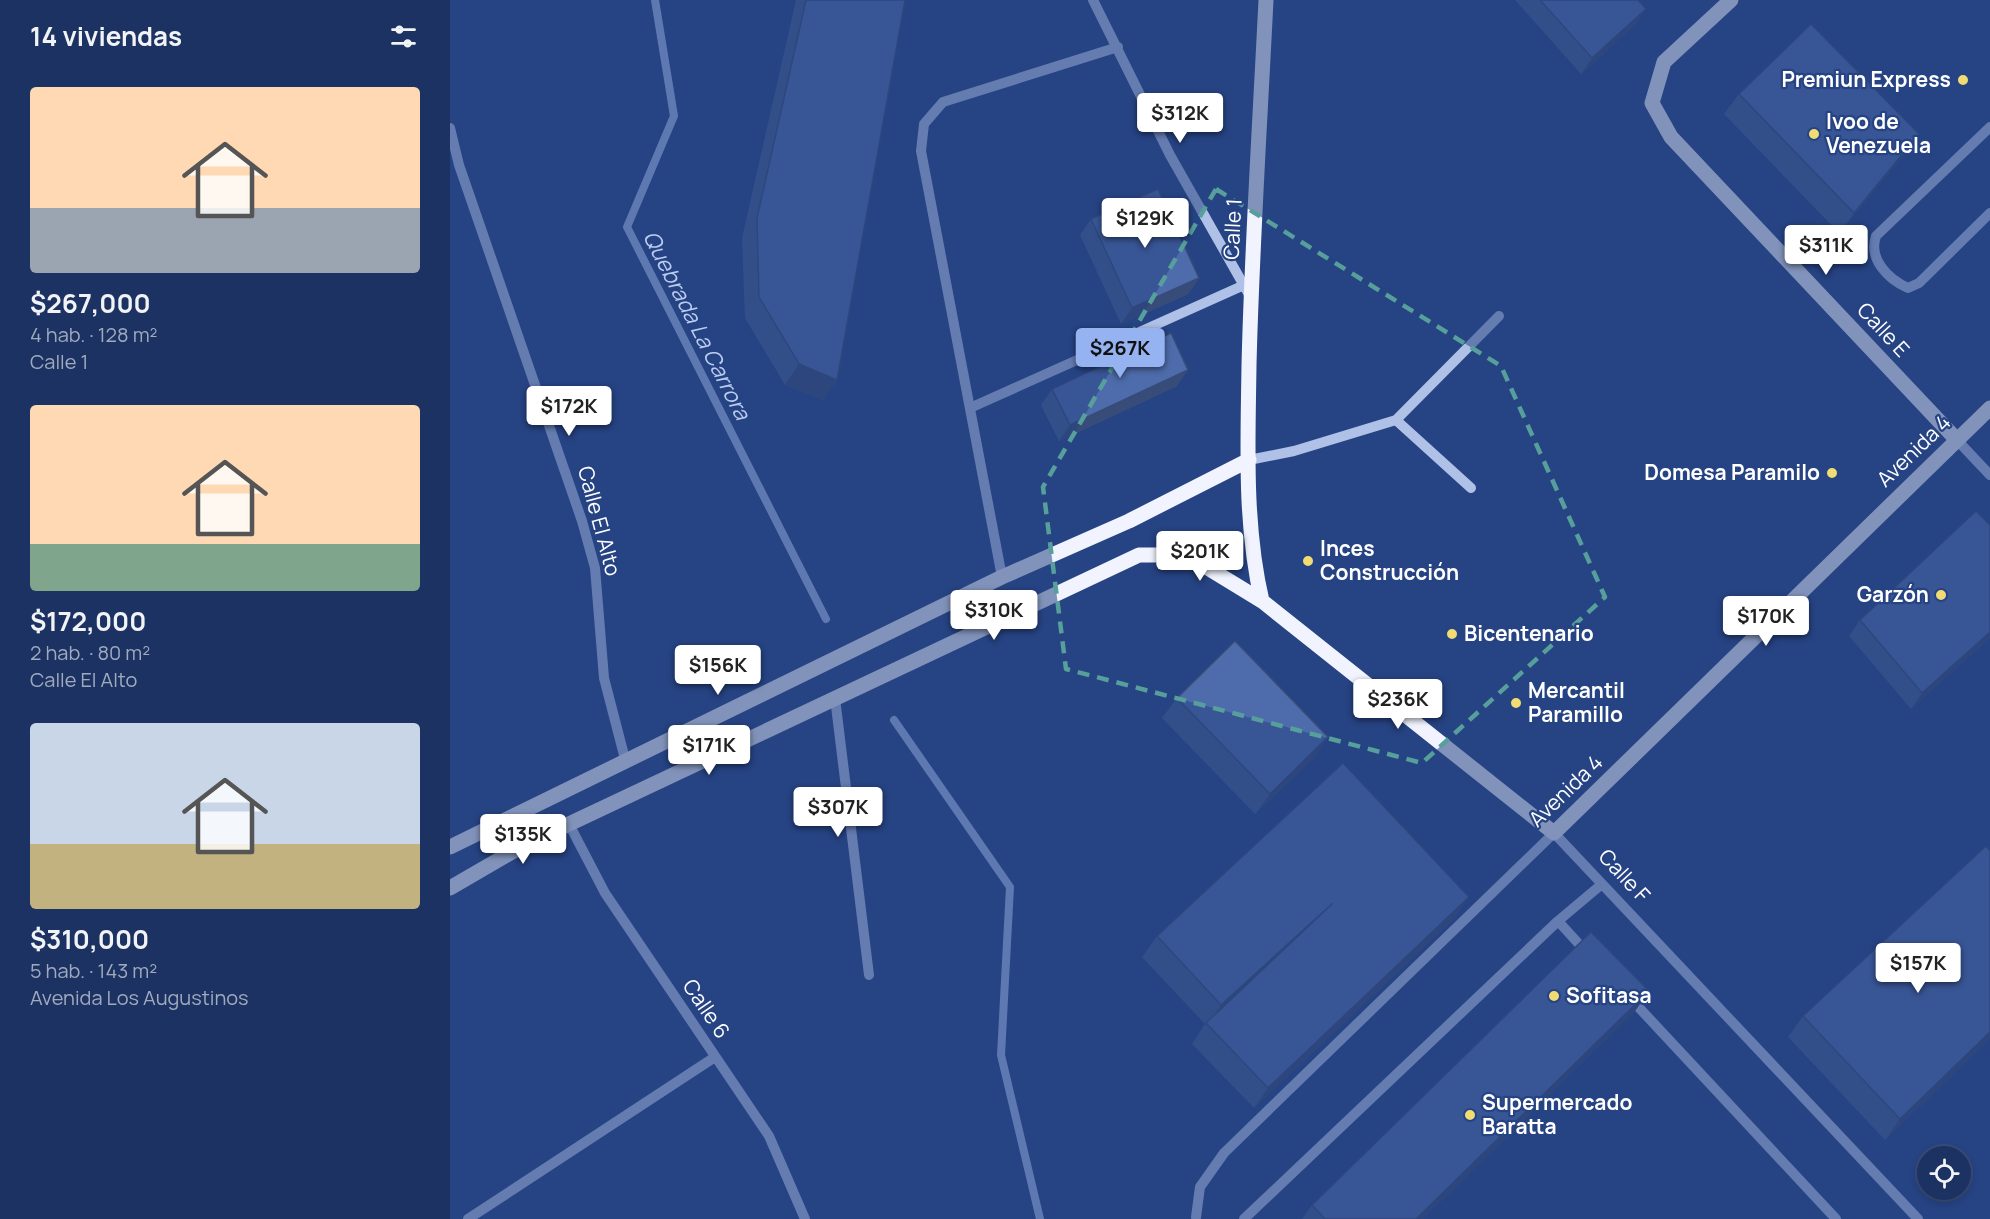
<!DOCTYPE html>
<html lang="es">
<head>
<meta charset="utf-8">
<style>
  :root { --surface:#1c3262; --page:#293e6b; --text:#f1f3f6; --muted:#a0aabe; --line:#3a4d77; --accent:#95b2f1 }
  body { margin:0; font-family:Manrope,sans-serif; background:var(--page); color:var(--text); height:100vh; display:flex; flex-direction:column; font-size:22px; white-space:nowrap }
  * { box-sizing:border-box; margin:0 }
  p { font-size:20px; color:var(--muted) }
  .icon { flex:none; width:33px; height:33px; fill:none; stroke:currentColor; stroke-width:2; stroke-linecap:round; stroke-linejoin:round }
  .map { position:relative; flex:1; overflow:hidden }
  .sheet { display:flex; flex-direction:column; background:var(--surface); width:450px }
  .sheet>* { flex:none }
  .tools { position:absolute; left:1467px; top:1146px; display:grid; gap:12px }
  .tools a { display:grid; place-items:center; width:54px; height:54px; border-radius:50%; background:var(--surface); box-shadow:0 3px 9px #0003,0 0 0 2px var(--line); font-size:30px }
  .price { position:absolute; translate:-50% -51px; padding:0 14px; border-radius:6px; background:#fff; color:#222; font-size:20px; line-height:39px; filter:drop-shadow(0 2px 3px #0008) }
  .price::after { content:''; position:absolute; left:50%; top:36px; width:18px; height:14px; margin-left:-9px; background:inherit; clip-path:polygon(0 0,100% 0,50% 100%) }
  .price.current { background:var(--accent); color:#111 }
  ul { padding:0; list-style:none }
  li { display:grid; align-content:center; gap:12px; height:318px; padding:0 30px }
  li span { display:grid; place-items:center; height:186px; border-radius:6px; color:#555 }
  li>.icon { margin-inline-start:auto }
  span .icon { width:108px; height:108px; fill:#fffc; stroke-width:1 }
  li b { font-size:26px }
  h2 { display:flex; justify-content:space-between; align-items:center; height:72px; padding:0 30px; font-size:26px }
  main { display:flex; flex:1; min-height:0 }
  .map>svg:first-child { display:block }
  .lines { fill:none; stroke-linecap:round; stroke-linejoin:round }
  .stream { stroke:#a3bbe8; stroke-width:8 }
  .minor { stroke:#afc1e7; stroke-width:10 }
  .major { stroke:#f1f4fe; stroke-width:15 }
  .wall { fill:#435d93 }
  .shaded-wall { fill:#374c78 }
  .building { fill:#4e6cab; stroke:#374c78; stroke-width:1.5 }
  .marked { fill:none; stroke:#579f9a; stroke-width:4.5; stroke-dasharray:12 8; stroke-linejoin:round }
  .poi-dot { fill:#f1dc74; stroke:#264383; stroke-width:2 }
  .labels { text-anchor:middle; stroke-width:4.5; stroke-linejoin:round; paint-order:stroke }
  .poi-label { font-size:21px; font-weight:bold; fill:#fff; stroke:#264383; text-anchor:start }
  .street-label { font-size:21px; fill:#fff; stroke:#264383 }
  .water-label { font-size:22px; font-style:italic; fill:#baccef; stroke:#264383 }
</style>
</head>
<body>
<main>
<section class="sheet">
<h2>14 viviendas<svg class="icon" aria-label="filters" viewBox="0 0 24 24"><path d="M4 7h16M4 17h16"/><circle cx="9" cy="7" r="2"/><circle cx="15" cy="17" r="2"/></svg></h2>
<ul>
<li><span style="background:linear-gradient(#ffd9b3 65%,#9aa5b1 0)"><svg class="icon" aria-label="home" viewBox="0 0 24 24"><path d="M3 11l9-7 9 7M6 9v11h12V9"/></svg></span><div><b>$267,000</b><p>4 hab. · 128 m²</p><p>Calle 1</p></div></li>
<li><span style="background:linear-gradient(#ffd9b3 75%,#7fa58c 0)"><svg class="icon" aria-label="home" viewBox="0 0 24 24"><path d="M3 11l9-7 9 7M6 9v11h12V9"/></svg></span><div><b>$172,000</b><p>2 hab. · 80 m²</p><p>Calle El Alto</p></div></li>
<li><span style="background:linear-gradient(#c9d6e8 65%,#c2b280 0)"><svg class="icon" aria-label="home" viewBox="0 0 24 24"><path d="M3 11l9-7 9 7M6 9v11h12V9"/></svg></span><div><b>$310,000</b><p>5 hab. · 143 m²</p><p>Avenida Los Augustinos</p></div></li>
</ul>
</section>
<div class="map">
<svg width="1540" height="1219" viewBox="0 0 1540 1219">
  <rect width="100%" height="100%" fill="#264383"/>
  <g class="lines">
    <!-- stream -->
    <path class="stream" d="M205,0L224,116L177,227L376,619
      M444,720L560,887L551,1055L590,1219"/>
    <!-- minor -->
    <path class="minor" d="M643,0L720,155L801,298
      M1540,127L1426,236C1418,259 1438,279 1458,288L1469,283L1540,213
      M0,128L9,165L132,521L145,568L154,678L175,759
      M520,408L792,286
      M946,420L1021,488
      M1506,439L1540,475
      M799,460L844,451L946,420L1049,316
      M552,577L471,151L474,124L493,102L668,47
      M385,698L419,975
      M119,824L155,893L319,1136L355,1219
      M1108,921L1138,954
      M1180,998L1386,1219
      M746,1217L750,1187L774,1153L1104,833L1468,1219
      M18,1219L265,1057
      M794,1219L1108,921L1152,884"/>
    <!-- major -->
    <path class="major" d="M1281,0L1214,62L1202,103L1221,137L1506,439
      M812,601C794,525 798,443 799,365C802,243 810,122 816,0
      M0,847L552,577L679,521L799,460
      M0,888L62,852L119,824L689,555H727L758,568L812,601L1104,833L1540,408"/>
  </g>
  <!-- wall -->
  <path class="wall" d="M346,0H455L387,380L373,400L335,385L295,318L292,238Z
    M1065,0H1188L1196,9L1185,25L1131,74Z
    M1289,94L1469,134L1455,154L1389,233L1274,114Z
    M641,219L749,278L738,294L671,324L630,235Z
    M727,386L609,441L591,405L602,389Z
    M1540,525V638L1461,709L1399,636L1410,620Z
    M727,698L878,737L864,758L805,814L712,718Z
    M1540,851V1039L1435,1140L1338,1037L1353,1016Z
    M1005,918L804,1108L742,1044L755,1024L692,957L707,936Z
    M1199,991L1185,1011L973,1219H852L862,1205Z"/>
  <!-- shaded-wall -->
  <path class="shaded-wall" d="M1196,9L1185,25L1131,74L1142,58Z
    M1469,134L1455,154L1389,233L1404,213Z
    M749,278L738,294L671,324L682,308Z
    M349,364L387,380L373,400L335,385Z
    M738,370L727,386L609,441L620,425Z
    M1540,632V638L1461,709L1472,693Z
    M878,737L864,758L805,814L820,794Z
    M1019,897L1005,918L804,1108L818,1088Z
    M883,903L868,924L757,1026L771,1005Z
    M1199,991L1185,1011L973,1219H966Z
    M1540,1032V1039L1435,1140L1450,1119Z"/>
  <!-- building -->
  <path class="building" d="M356,0H455L387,380L349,364L309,297L307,218Z
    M1090,0H1188L1196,9L1142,58Z
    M1361,24L1469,134L1404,213L1289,94Z
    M708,189L749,278L682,308L641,219Z
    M721,333L738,370L620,425L602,389Z
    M1526,511L1540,525V632L1472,693L1410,620Z
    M785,641L878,737L820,794L727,698Z
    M893,763L1019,897L818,1088L756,1023L883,903L771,1005L707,936Z
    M1536,846L1540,851V1032L1450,1119L1353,1016Z
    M1141,932L1199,991L966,1219H875L862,1205Z"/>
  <!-- marked area -->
  <path d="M0 0H1540V1219H0ZM766,189L1051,366L1155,597L972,763L616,669L593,487Z" fill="#264383" fill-opacity=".55" fill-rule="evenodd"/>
  <path class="marked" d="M766,189L1051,366L1155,597L972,763L616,669L593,487Z"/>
  <!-- markers -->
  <g class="poi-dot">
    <circle cx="1513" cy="80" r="6"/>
    <circle cx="1364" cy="134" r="6"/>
    <circle cx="1382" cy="473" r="6"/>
    <circle cx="858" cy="561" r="6"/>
    <circle cx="1491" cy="595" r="6"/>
    <circle cx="1002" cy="634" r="6"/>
    <circle cx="1066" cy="703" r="6"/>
    <circle cx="1104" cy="996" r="6"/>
    <circle cx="1020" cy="1115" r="6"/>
  </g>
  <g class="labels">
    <!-- poi labels -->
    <g class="poi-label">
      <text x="1501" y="87" text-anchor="end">Premiun Express</text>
      <text x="1376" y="129">Ivoo de<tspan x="1376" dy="24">Venezuela</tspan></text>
      <text x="1370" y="480" text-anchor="end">Domesa Paramilo</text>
      <text x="870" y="556">Inces<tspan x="870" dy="24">Construcción</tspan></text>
      <text x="1479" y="602" text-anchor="end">Garzón</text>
      <text x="1014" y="641">Bicentenario</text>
      <text x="1078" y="698">Mercantil<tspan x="1078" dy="24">Paramillo</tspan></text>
      <text x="1116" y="1003">Sofitasa</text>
      <text x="1032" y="1110">Supermercado<tspan x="1032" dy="24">Baratta</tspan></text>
    </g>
    <!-- street labels -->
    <g class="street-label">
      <text transform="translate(783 229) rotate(-87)" y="7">Calle 1</text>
      <text transform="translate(1433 330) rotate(47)" y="7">Calle E</text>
      <text transform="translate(1464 451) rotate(-44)" y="7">Avenida 4</text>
      <text transform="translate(149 521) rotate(75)" y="7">Calle El Alto</text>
      <text transform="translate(1116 791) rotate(-44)" y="7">Avenida 4</text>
      <text transform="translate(1174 876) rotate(47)" y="7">Calle F</text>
      <text transform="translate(256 1009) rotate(56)" y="7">Calle 6</text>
    </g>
    <!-- water labels -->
    <g class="water-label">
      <text transform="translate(247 325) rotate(63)" y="8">Quebrada La Carrora</text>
    </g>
  </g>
</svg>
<div class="tools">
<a><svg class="icon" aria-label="locate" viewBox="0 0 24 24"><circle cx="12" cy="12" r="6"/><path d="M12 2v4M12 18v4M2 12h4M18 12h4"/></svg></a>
</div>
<b class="price" style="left:730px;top:144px">$312K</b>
<b class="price" style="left:695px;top:249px">$129K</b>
<b class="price" style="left:1376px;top:276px">$311K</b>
<b class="price current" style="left:670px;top:379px">$267K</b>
<b class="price" style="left:119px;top:437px">$172K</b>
<b class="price" style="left:750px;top:582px">$201K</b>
<b class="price" style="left:544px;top:641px">$310K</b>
<b class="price" style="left:1316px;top:647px">$170K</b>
<b class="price" style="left:268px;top:696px">$156K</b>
<b class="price" style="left:948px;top:730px">$236K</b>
<b class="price" style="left:259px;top:776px">$171K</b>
<b class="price" style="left:388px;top:838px">$307K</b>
<b class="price" style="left:73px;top:865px">$135K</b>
<b class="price" style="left:1468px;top:994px">$157K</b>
</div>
</main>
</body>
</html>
